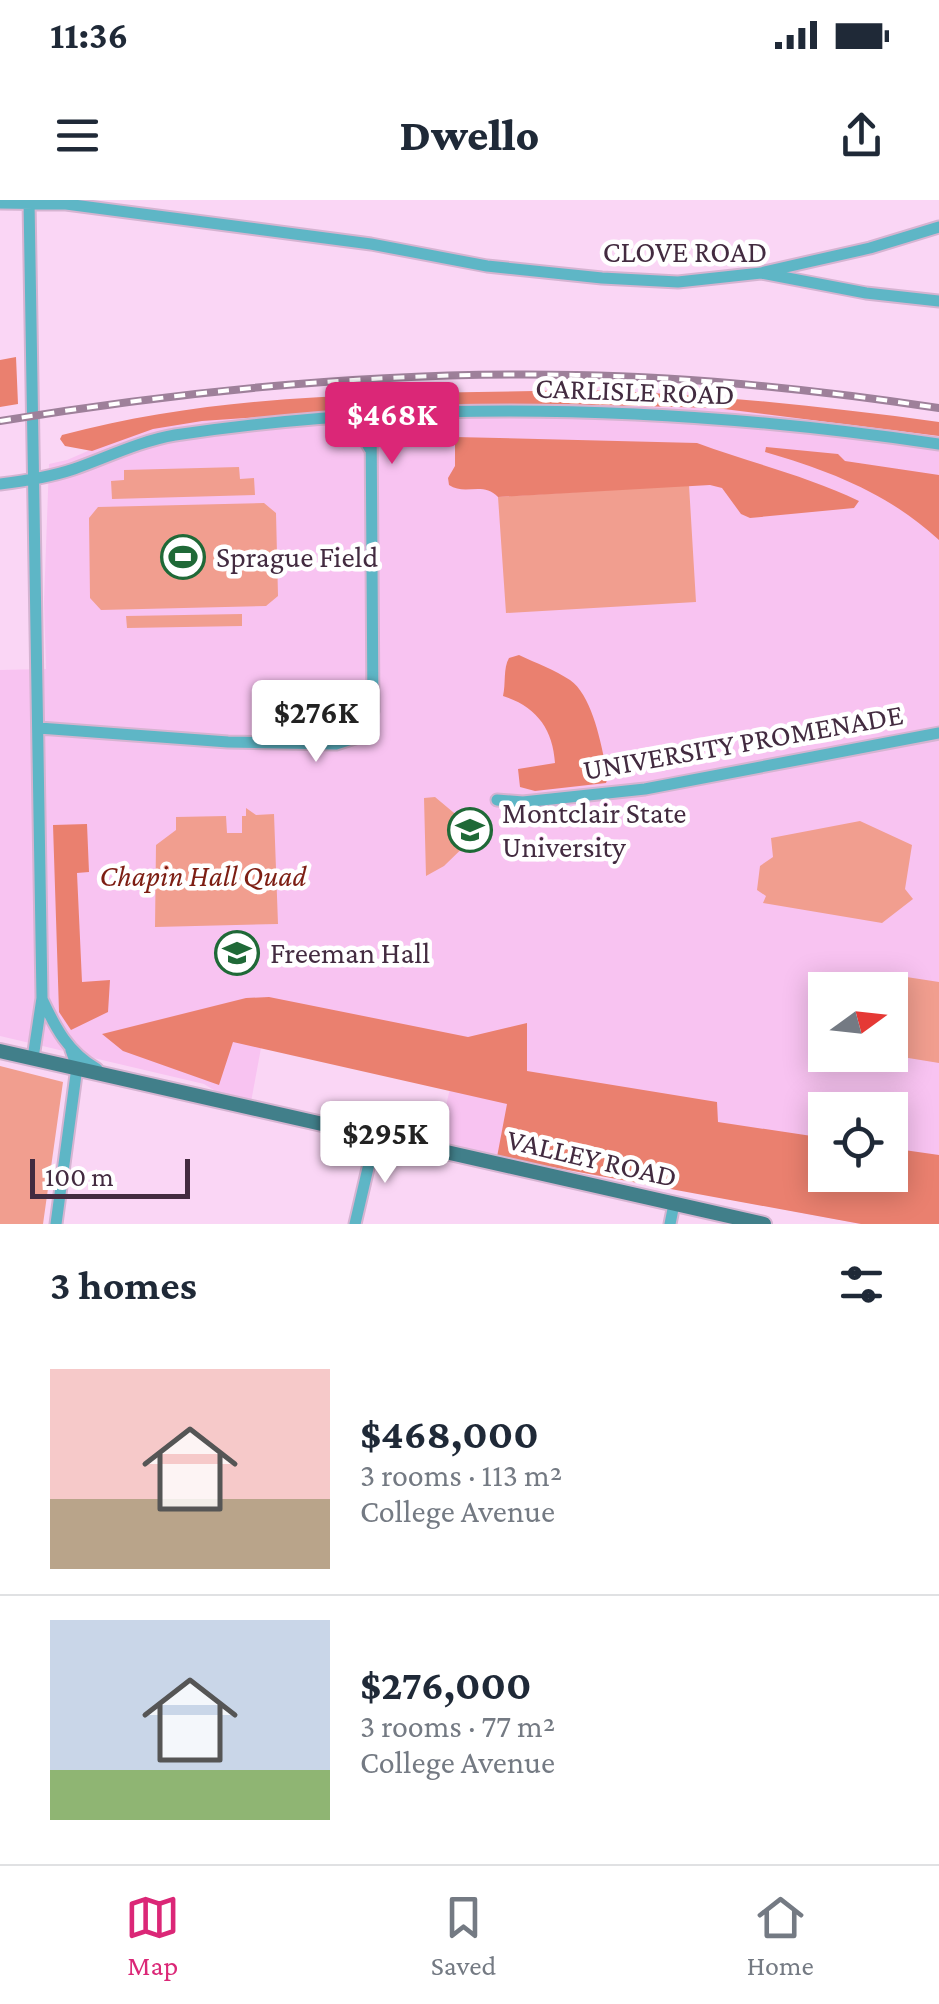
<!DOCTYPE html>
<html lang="en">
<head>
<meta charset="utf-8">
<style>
  :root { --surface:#fff; --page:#f2f2f3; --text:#1f2937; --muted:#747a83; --line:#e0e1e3; --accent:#db2777 }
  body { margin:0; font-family:"Crimson Pro",serif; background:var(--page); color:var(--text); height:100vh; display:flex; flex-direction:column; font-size:38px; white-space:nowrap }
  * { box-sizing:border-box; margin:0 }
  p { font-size:32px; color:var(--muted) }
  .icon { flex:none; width:55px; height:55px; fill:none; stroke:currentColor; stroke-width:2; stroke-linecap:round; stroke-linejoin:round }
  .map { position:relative; height:1024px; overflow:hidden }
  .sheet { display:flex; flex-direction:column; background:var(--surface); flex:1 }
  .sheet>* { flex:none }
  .needle { width:65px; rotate:75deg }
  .fabs { position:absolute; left:808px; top:772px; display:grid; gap:20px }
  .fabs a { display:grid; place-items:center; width:100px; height:100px; border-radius:0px; background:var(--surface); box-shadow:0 5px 25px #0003; font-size:50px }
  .scale { position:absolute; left:30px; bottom:25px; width:160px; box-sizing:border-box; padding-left:10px; border:5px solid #432b40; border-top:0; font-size:28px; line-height:35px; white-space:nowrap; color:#432b40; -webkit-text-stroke:8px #fff; paint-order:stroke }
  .price { position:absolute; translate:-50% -85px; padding:0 22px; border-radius:10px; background:#fff; color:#222; font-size:32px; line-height:65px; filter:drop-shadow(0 2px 5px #0008) }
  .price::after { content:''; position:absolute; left:50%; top:60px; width:30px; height:22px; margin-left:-15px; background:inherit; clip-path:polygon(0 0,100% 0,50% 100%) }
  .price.current { background:var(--accent); color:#fff }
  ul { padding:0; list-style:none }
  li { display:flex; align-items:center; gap:30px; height:250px; padding:0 50px }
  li+li { border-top:2px solid var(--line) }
  li span { display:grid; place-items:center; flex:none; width:280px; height:200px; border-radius:0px; color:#555 }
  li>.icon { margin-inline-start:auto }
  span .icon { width:120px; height:120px; fill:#fffc; stroke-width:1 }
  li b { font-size:42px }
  h2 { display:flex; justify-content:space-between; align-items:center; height:120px; padding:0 50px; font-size:42px }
  .status { display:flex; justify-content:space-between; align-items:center; height:70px; padding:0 50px; background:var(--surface); direction:ltr }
  .status svg { height:28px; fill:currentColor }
  header { display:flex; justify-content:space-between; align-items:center; height:130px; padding:0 50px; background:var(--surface); font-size:45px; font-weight:800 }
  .tabs { display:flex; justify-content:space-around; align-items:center; height:140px; border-top:2px solid var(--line); background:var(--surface); font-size:28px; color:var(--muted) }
  .tabs a { display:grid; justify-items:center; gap:5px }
  .tabs .current { color:var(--accent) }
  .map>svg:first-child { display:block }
  .built { fill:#f8c3f1; fill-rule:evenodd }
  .green { fill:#f19e8f }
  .forest { fill:#ea806f }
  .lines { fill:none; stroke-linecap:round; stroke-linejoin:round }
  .minor-casing { stroke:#d5b4d1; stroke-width:15 }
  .major-casing { stroke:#d5b4d1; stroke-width:18 }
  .minor { stroke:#5eb6c6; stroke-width:11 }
  .major { stroke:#417f8a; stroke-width:14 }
  .rail-casing { stroke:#9e809a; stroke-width:8 }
  .rail { stroke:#fff; stroke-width:4; stroke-dasharray:11; stroke-linecap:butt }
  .labels { text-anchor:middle; stroke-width:9; stroke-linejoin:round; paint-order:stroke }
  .street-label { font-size:30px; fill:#432b40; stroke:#fff }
  .poi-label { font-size:30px; fill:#432b40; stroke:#fff; text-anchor:start }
  .park-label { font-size:30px; font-style:italic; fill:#7d1e13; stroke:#fff }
</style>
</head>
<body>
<div class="status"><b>11:36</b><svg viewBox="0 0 49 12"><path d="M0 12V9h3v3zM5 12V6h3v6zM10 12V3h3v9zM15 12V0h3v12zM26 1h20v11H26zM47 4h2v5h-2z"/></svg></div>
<header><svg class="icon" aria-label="menu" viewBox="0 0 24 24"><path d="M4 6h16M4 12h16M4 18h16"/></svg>Dwello<svg class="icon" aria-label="share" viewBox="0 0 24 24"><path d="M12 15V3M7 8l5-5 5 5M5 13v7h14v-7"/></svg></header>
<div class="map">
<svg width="939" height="1024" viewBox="0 0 939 1024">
  <rect width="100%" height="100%" fill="#fad6f5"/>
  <!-- built -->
  <path class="built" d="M392,198L657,201L939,230V1024H861L437,944L456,863L266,821L251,902L225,897L204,884L0,836V470L46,469L44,402L49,264L67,260L157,221ZM825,790H890V855H825ZM825,910H890V975H825Z"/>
  <!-- green -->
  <path class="green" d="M239,267L240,279L254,278L255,295L112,299L111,281L124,280V270Z
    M689,285L696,402L506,413L498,297Z
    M264,303L276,313L278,396L266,406L101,410L90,398L89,318L98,307Z
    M242,414V426L127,428L126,416Z
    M435,597L478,633L444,666L426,676L424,598Z
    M246,608L256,615L274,614L278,724L155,727L156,645L176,630V617L226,616L227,633H242V616H246Z
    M860,621L912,645L905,689L913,699L882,723L763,703L766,696L757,690L760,666L773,657L771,638Z
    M874,772L939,782V863L890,855V790H866L868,774Z
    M0,866L63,882L43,1024H0Z"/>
  <!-- forest -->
  <path class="forest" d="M16,157L18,204L0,207V160Z
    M588,190C705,194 823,206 939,222V236L716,208L555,204L436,205L202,221L153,229L92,251L65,246L60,239L62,235C234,189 412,194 588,190Z
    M455,237L697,243C751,263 807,276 859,301L854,308L750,318L741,314L722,288L710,285L498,297C483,281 465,296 449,285L448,278L455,266Z
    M766,247L838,254L845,261L939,275V340C888,293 830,271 765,252Z
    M519,455C536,463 555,470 570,480C594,497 602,549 608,577L606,583L535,591L520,587L518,569L555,563C553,529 536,506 503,496C506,484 503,468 509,458Z
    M87,624L89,672L77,673L82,782L110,780L108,812L71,830L59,812L53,625Z
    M269,797L468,837L527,823V871L717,902L718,922L825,938V975H890V948L939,955V1024H861L497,957L507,904L233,842L219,885L123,851L102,834L246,798Z"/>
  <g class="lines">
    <!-- minor casing -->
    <g class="minor-casing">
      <path id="minor" d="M29,0L42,798L33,858
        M0,3L66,4L371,44L487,66L602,78L678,82L761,73L866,93L939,101
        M764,72L870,48L939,27
        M338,221L357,227L370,249
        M0,284C25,281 50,277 74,269C108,257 140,241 175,235C427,197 687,207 939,244
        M39,528L228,542L336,544L358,537L369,523L373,511L371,215
        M497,600L523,602L645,589L939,533
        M42,799C56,829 68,852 97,869
        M56,1024L77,867L71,850
        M355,1024L375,938
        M670,1024L674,1004"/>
    </g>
    <!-- major casing -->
    <g class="major-casing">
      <path id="major" d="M0,851L764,1024"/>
    </g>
    <!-- minor -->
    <use href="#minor" class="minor"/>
    <!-- major -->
    <use href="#major" class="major"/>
    <!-- rail casing -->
    <g class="rail-casing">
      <path id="rail" d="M0,221C189,190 384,171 576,175C697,177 819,190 939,208"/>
    </g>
    <!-- rail -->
    <use href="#rail" class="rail"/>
  </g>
  <!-- icons -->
  <defs>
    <g id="stadium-ring" transform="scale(2.25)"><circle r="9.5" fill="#fff" stroke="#1f6937" stroke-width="1.5"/><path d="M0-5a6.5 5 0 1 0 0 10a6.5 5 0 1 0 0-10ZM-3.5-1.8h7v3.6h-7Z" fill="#1f6937"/></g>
    <g id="university-ring" transform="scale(2.25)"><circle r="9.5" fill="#fff" stroke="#1f6937" stroke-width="1.5"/><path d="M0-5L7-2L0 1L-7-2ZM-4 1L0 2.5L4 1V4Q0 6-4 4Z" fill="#1f6937"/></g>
  </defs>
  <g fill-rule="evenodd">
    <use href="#stadium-ring" x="183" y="357"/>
    <use href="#university-ring" x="470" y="630"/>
    <use href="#university-ring" x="237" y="753"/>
  </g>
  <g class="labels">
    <!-- street labels -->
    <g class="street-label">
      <text x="685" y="62">CLOVE ROAD</text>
      <text transform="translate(635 191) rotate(2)" y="10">CARLISLE ROAD</text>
      <text transform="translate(743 542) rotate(-10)" y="10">UNIVERSITY PROMENADE</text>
      <text transform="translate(592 958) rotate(13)" y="10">VALLEY ROAD</text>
    </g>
    <!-- poi labels -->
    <g class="poi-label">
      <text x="216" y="367">Sprague Field</text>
      <text x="502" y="623">Montclair State<tspan x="502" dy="34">University</tspan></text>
      <text x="270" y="763">Freeman Hall</text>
    </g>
    <!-- park labels -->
    <g class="park-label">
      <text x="203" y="686">Chapin Hall Quad</text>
    </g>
  </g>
</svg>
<div class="fabs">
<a><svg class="needle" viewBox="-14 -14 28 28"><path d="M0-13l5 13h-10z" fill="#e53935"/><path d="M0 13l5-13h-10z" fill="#747a83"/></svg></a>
<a><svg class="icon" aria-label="locate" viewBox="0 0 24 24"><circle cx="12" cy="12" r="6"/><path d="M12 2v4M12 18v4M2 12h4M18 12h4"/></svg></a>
</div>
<div class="scale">100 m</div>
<b class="price current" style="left:392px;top:267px">$468K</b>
<b class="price" style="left:316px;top:565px">$276K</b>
<b class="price" style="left:385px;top:986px">$295K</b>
</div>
<section class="sheet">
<h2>3 homes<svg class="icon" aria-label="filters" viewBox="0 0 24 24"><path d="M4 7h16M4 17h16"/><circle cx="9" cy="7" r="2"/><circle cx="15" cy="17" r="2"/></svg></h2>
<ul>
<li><span style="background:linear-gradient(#f6c9c9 65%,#b9a48a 0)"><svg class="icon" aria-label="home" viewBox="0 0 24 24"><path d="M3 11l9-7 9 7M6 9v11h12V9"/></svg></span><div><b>$468,000</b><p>3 rooms · 113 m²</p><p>College Avenue</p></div></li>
<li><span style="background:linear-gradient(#c9d6e8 75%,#8fb573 0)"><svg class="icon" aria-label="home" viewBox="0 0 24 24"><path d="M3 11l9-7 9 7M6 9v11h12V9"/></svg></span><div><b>$276,000</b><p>3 rooms · 77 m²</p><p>College Avenue</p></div></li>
</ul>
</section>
<nav class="tabs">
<a class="current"><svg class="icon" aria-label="map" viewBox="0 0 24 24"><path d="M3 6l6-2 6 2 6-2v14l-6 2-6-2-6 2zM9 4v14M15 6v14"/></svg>Map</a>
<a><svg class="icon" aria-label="saved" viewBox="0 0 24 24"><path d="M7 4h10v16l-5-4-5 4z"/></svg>Saved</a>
<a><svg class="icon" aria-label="home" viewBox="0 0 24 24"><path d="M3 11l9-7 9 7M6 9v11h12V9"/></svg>Home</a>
</nav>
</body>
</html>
